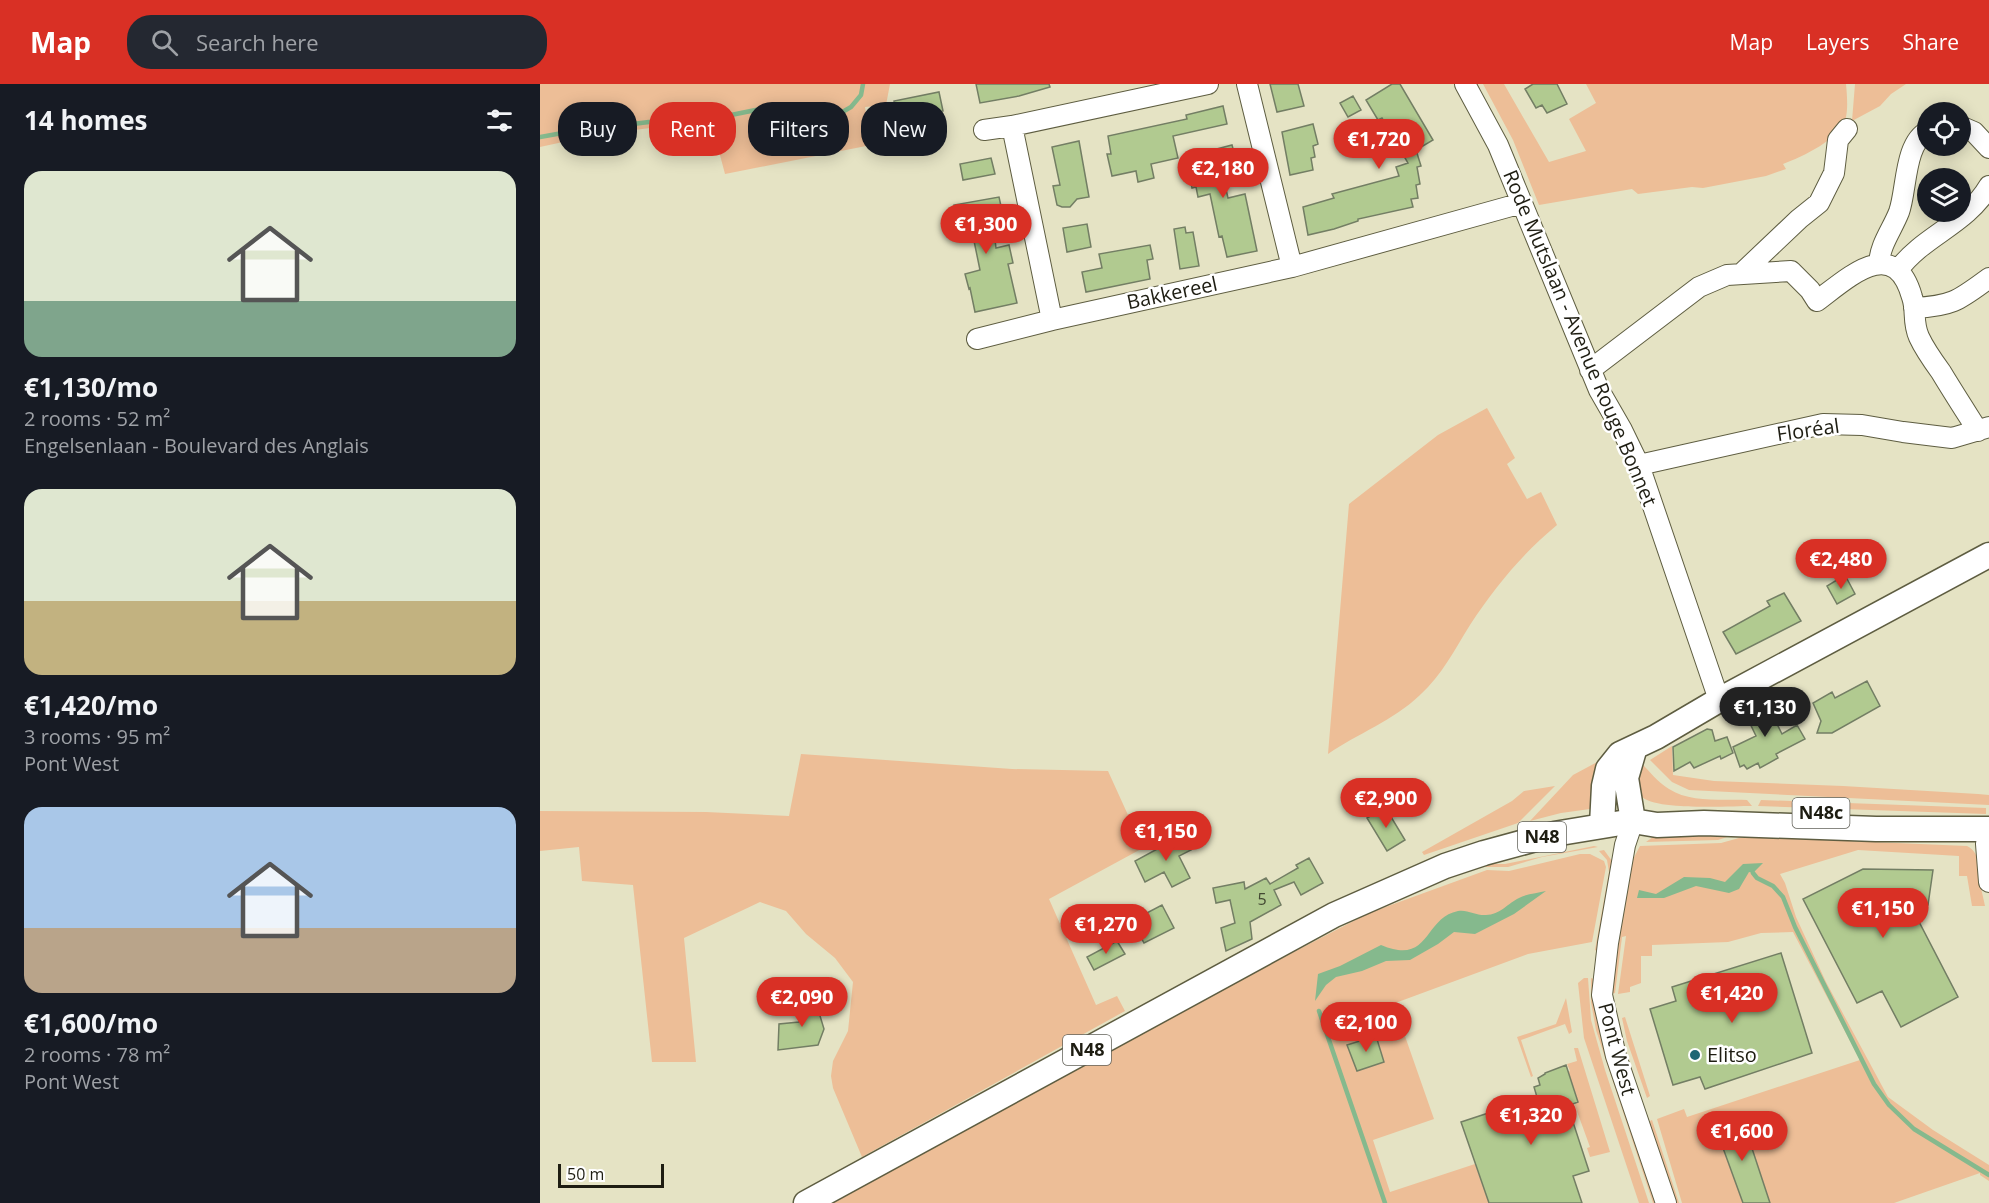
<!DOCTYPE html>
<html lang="en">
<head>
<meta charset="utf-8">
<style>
  :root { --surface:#171b24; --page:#242831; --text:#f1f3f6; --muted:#9ea1a6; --accent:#d93025 }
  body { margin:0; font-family:"Open Sans",sans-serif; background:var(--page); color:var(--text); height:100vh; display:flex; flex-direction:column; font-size:22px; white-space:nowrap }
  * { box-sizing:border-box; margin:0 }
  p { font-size:20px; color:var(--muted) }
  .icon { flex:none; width:33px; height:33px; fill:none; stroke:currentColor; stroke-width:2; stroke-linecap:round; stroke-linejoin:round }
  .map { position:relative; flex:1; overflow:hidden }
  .details { display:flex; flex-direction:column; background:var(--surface); width:540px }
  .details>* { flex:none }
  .hud { position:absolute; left:18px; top:18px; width:570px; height:54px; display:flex; gap:12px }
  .controls { position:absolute; left:1377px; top:18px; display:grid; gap:12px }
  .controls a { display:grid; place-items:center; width:54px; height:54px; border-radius:50%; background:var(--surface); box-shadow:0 3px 15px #0003; font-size:30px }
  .scale { position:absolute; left:18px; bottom:15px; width:106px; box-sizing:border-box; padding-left:6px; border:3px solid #1e1d12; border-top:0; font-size:16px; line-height:21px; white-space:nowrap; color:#1e1d12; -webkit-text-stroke:4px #fff; paint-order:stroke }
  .price { position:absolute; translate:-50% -51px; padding:0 14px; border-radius:21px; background:var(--accent); color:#fff; font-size:20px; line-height:39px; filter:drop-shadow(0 2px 3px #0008) }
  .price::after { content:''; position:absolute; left:50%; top:36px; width:18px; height:14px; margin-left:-9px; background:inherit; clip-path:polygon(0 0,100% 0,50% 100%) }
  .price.current { background:#222; color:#fff }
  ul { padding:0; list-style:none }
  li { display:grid; align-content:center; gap:12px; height:318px; padding:0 24px }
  li span { display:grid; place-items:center; height:186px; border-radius:18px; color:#555 }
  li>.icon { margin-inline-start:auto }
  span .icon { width:108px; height:108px; fill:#fffc; stroke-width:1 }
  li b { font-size:26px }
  h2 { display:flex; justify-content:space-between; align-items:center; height:72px; padding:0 24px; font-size:26px }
  .pill { padding:0 21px; border-radius:24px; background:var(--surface); box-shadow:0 3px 15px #0003; font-size:21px; line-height:54px }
  .pill.current { background:var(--accent); color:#fff }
  header { display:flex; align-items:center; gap:36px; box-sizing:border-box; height:84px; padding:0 30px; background:var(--accent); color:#fff }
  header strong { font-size:28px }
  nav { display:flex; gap:33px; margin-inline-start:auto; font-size:21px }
  .search { width:420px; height:54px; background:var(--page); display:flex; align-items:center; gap:15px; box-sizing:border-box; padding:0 21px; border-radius:24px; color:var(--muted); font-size:22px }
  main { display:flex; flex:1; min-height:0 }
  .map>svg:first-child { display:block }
  .green { fill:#edbe97 }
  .water { fill:#85b98d }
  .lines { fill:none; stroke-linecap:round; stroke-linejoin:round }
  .stream { stroke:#85b98d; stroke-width:4.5 }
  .building { fill:#b1ca90; stroke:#737e64; stroke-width:1.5 }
  .minor-casing { stroke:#5e5d41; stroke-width:22 }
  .major-casing { stroke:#5e5d41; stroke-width:27 }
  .minor { stroke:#fff; stroke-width:20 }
  .major { stroke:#fff; stroke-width:24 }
  .poi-dot { fill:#1e6674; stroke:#fff; stroke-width:2 }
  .labels { text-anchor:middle; stroke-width:5; stroke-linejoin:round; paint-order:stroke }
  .number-label { font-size:16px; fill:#434832 }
  .shield { fill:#fff; stroke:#626159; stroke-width:1.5 }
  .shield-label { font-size:18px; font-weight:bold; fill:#1e1d12 }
  .street-label { font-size:20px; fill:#1e1d12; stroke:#fff }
  .poi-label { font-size:20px; fill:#1e1d12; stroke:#fff; text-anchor:start }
</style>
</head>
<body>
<header>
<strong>Map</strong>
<div class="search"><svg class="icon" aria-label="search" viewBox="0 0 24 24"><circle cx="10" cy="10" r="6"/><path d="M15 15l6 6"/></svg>Search here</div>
<nav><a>Map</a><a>Layers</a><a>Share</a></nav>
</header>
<main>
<section class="details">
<h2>14 homes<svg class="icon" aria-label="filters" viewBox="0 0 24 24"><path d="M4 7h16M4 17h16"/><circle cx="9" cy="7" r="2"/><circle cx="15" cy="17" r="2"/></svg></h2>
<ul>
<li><span style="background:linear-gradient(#dfe7d0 70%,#7fa58c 0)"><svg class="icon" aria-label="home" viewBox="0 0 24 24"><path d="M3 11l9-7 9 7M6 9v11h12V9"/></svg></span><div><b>€1,130/mo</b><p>2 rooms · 52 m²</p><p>Engelsenlaan - Boulevard des Anglais</p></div></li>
<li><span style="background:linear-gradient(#dfe7d0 60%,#c2b280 0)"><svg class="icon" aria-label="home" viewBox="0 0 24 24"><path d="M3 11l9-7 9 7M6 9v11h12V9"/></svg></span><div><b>€1,420/mo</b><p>3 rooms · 95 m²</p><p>Pont West</p></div></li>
<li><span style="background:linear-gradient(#a9c7e8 65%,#b9a48a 0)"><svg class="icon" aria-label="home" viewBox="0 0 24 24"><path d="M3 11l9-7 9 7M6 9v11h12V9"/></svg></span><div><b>€1,600/mo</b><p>2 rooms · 78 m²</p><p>Pont West</p></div></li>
</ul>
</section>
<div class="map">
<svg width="1449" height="1119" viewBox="0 0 1449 1119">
  <rect width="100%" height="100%" fill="#e5e3c4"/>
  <!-- green -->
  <path class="green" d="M0,0H350L346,21L325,23L331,61L185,90L172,41L150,45L118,43L55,51L0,63Z
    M943,0H964L1009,78L1046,67L1029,35L1056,19L1046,0H1306C1307,11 1308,23 1306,33C1301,55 1262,73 1243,80L1246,85L1226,92L1163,104L1152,103L1098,110L1092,105L999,121L973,56Z
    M1315,0H1366L1351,10L1340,22L1312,37Z
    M947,324L975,374L967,380L987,415L1001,408L1017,441C982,470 955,503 930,541C915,565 902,591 880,611C854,636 817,650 788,670L809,420L898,351Z
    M1132,662L1133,691L1174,697L1303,702L1438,710L1449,711V721L1149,706L1132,698L1110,676Z
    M261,670L472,685L568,687L603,764L509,815L556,921L577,912L585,927L322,1073L293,1004L291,992L293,977L308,947L313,898L295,874L266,850L246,827L220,818L144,854L156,978H112L93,801L42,797L39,763L0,767V727L166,728L249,732Z
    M1061,676L1055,717L1050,725L1021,729L990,737L1033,691Z
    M1098,676C1108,685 1117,698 1129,705C1150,719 1183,715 1207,716L1212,722C1190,722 1114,727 1101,712C1091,701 1095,688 1098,676Z
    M1015,702L978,739L884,771L882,768L972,717L984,707Z
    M1221,716L1446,724V730L1218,722Z
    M1196,750L1178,756L1106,758L1113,753Z
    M1215,753L1427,762C1440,769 1438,780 1439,792C1440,802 1443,812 1445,822H1432L1427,792H1419V772L1318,766L1240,790L1245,799L1256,833L1286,898L1348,1013L1393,1046L1449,1081V1097L1440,1091V1089L1354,1119H1142L1117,1035L1144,1025L1147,1033L1320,976L1253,848L1221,849L1188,858L1112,861V872H1101V899L1090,903V908L1078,910L1086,852L1082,853L1075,909L1071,910V898L1090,781L1100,762L1181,759L1199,754Z
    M1054,762L1058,763L1002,773L968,783H946L944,780H965Z
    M1064,766L1072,777L1074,787L1061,864L1057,867L1055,866L1069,788L1067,776L1059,767Z
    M1040,770H1050L1064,777L1066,783L1052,858L988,870L858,918L848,928L852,938L859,935L894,1035L833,1056L850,1108L935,1080L949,1119H291L746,872L829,829L947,786L969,787Z
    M1044,894H1048L1051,936L1065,986L1109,1119H1099L1044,954L1038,899Z
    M1051,894L1056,896L1118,1119H1113L1056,946L1051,918Z
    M1026,914L1032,948L1029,950L1025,940L981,956L993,992L991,993L977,953L1016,940Z
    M1085,933L1110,1012L1107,1014L1087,957L1082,934Z
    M1034,964H1038L1070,1068L1050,1073L1047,1064L1050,1063L1034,1019L1038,1017L1028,988L1030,987L1027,980L1037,977Z
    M1112,1036L1139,1119H1134L1108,1038Z"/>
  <!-- water -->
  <path class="water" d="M1223,779L1213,789L1209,788L1199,805L1189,809L1156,802L1124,814H1097L1099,806L1116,810L1144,793L1170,794L1185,798L1203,780Z
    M1006,807L974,830L935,850L914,848L898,860L870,876L846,877L822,887L796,893L786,901L775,917L778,890L800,882L841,861C891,882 883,834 918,827C927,825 937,832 946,831C960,831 968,819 979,814C986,810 998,809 1006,807Z"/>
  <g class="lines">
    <!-- stream -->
    <path class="stream" d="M0,53L28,48L109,38H156L226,24H269L299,30L311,23L321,11L323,0
      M1213,789L1217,794L1233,802L1243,813L1255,843L1334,1000L1349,1021L1374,1045L1449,1091
      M779,927L845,1119"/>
  </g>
  <!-- building -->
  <path class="building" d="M436,0H509L510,3L479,12L440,19Z
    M730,0H758L764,22L737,28Z
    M852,0H860L893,56L876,66L881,82L877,83L880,100L876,101L878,114L871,115L873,123L818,135V137L794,145L768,151L763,123L794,114L792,110L859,92L856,83L868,79L842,34L838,36L826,16Z
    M993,0H1017L1027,20L1007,29L1002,21L996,24L985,5Z
    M399,8L403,27L358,36L354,17Z
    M813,12L821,26L808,33L800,19Z
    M683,22L687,40L633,52L638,74L611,80L614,94L598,98L596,87L572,92L567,70H571L568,52L647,35L646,31Z
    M773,40L778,60L773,62L775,73L771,74L773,86L750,91L742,48Z
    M539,57L549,113L537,115L530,123H522L517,121L513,102L520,101L512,63Z
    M692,61L698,84L682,88L688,114L705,110L717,167L687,173L682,152L679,153L670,110L658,113L656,103L652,104L646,73Z
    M451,74L455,90L423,96L420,80Z
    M459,113L464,136L453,139L456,164L469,161L473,179L468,180L477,219L435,228L430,204L429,205L425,190L440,186L433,152L417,155L413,140L419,139L414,121Z
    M547,140L551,163L527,168L523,144Z
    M645,143L646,149L653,148L659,182L640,185L634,145Z
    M610,161L613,175L607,176L610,195L546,208L542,188L562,184L559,170Z
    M1277,465L1281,479L1270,482L1266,468Z
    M1305,491L1315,510L1297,520L1287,502Z
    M1244,509L1261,537L1196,570L1183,548L1230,522L1227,517Z
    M1327,597L1340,622L1292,649H1277L1281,637L1273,619L1292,608L1295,614Z
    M1225,616L1242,650L1257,641L1265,655L1236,670L1238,674L1220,684L1218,679L1207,685L1204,681L1200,683L1193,663L1216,652L1204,627Z
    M1167,645L1172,646L1175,657L1187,653L1193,669L1181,675L1180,672L1154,684L1150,678L1134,687L1133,663Z
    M845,723L865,756L847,767L827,734Z
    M643,751L651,766L639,772L650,794L632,803L624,788L605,798L595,777Z
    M769,774L783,799L761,811L754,798L734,806L741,821L710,838L712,855L686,867L681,844L695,839L690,816L676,819L673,804L704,798L705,805L726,794L730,800L758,784L756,781Z
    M1323,785L1393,786L1388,821L1374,828L1418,913L1361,943L1342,907L1317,919L1263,815Z
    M622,821L634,844L604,859L596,844L603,840L599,833Z
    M577,857L585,870L554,886L547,873Z
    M1241,869L1272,969L1165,1005L1160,993L1133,1001L1110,925L1136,917L1132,903Z
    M274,912L284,945L278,961L238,966L239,940L259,938L264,914Z
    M836,952L844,978L817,987L807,961Z
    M1026,981L1038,1018L1030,1021L1035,1034L1032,1035L1049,1087L1033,1092L1042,1119H949L921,1038L997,1013L994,1003L1000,1001L998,994L1005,990V989Z
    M1202,1034L1230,1119H1203L1175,1042Z"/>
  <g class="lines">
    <!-- minor casing -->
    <g class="minor-casing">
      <path id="minor" d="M707,0L752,183
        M925,0L958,61L1059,306L1082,346L1099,381L1179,616
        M472,42L512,236
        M1420,42L1434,48L1449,64
        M444,46L472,42L668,0
        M1339,180C1340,160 1352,146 1359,128C1367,106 1364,59 1388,47
        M1358,186C1384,151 1426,141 1449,102
        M1201,190L1259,135L1279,119L1294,89L1298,56L1307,45
        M1374,224C1413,222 1419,216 1449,194
        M437,255L512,236L752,183L982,119
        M1050,286L1159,203L1187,191L1251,187L1270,206L1277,217C1309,193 1354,150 1372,213C1377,227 1372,237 1379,253C1385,266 1393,277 1401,288C1413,308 1426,328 1438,347
        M1099,381L1283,340L1322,341L1363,348L1412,354L1449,343
        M1093,737L1085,761L1068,859L1062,911L1076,972L1126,1119
        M1449,748L1446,760L1449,798"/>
    </g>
    <!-- major casing -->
    <g class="major-casing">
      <path id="major" d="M1093,737L1086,694L1095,663
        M1062,741L1064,702L1068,685L1080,670L1116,653L1179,616L1449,471
        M266,1119L794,831L905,782L944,769L1014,750L1093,737L1117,741L1164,739L1336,745H1449"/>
    </g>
    <!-- minor -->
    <use href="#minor" class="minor"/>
    <!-- major -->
    <use href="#major" class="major"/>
  </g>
  <!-- markers -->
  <circle class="poi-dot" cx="1155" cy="971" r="6"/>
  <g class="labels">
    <!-- number labels -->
    <g class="number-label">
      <text x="722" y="821">5</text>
    </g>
    <!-- shield labels -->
    <g class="shield">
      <rect x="1252.5" y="714" width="57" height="30" rx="4.5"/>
      <rect x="978" y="738" width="48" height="30" rx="4.5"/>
      <rect x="523" y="951" width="48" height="30" rx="4.5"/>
    </g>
    <g class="shield-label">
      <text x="1281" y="735">N48c</text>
      <text x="1002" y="759">N48</text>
      <text x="547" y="972">N48</text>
    </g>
    <!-- street labels -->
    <g class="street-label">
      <text transform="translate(632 209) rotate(-12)" y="7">Bakkereel</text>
      <text transform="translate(1040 254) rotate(67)" y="7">Rode Mutslaan - Avenue Rouge Bonnet</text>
      <text transform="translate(1268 346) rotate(-8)" y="7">Floréal</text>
      <text transform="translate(1077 965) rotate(75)" y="7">Pont West</text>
    </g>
    <!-- poi labels -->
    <g class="poi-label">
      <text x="1167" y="978">Elitso</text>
    </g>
  </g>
</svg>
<div class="controls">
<a><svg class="icon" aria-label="locate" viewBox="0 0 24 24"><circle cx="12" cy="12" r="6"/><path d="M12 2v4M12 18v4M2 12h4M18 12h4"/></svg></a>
<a><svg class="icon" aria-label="layers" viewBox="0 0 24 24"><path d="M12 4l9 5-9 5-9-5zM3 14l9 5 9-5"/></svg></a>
</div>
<div class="scale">50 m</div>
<b class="price" style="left:839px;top:86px">€1,720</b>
<b class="price" style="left:683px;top:115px">€2,180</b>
<b class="price" style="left:446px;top:171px">€1,300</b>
<b class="price" style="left:1301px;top:506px">€2,480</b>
<b class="price current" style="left:1225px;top:654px">€1,130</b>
<b class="price" style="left:846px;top:745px">€2,900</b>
<b class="price" style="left:626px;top:778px">€1,150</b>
<b class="price" style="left:1343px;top:855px">€1,150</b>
<b class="price" style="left:566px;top:871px">€1,270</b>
<b class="price" style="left:1192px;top:940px">€1,420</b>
<b class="price" style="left:262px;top:944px">€2,090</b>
<b class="price" style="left:826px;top:969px">€2,100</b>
<b class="price" style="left:991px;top:1062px">€1,320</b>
<b class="price" style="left:1202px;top:1078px">€1,600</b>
<div class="hud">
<a class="pill">Buy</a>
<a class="pill current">Rent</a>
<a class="pill">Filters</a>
<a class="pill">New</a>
</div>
</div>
</main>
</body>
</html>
